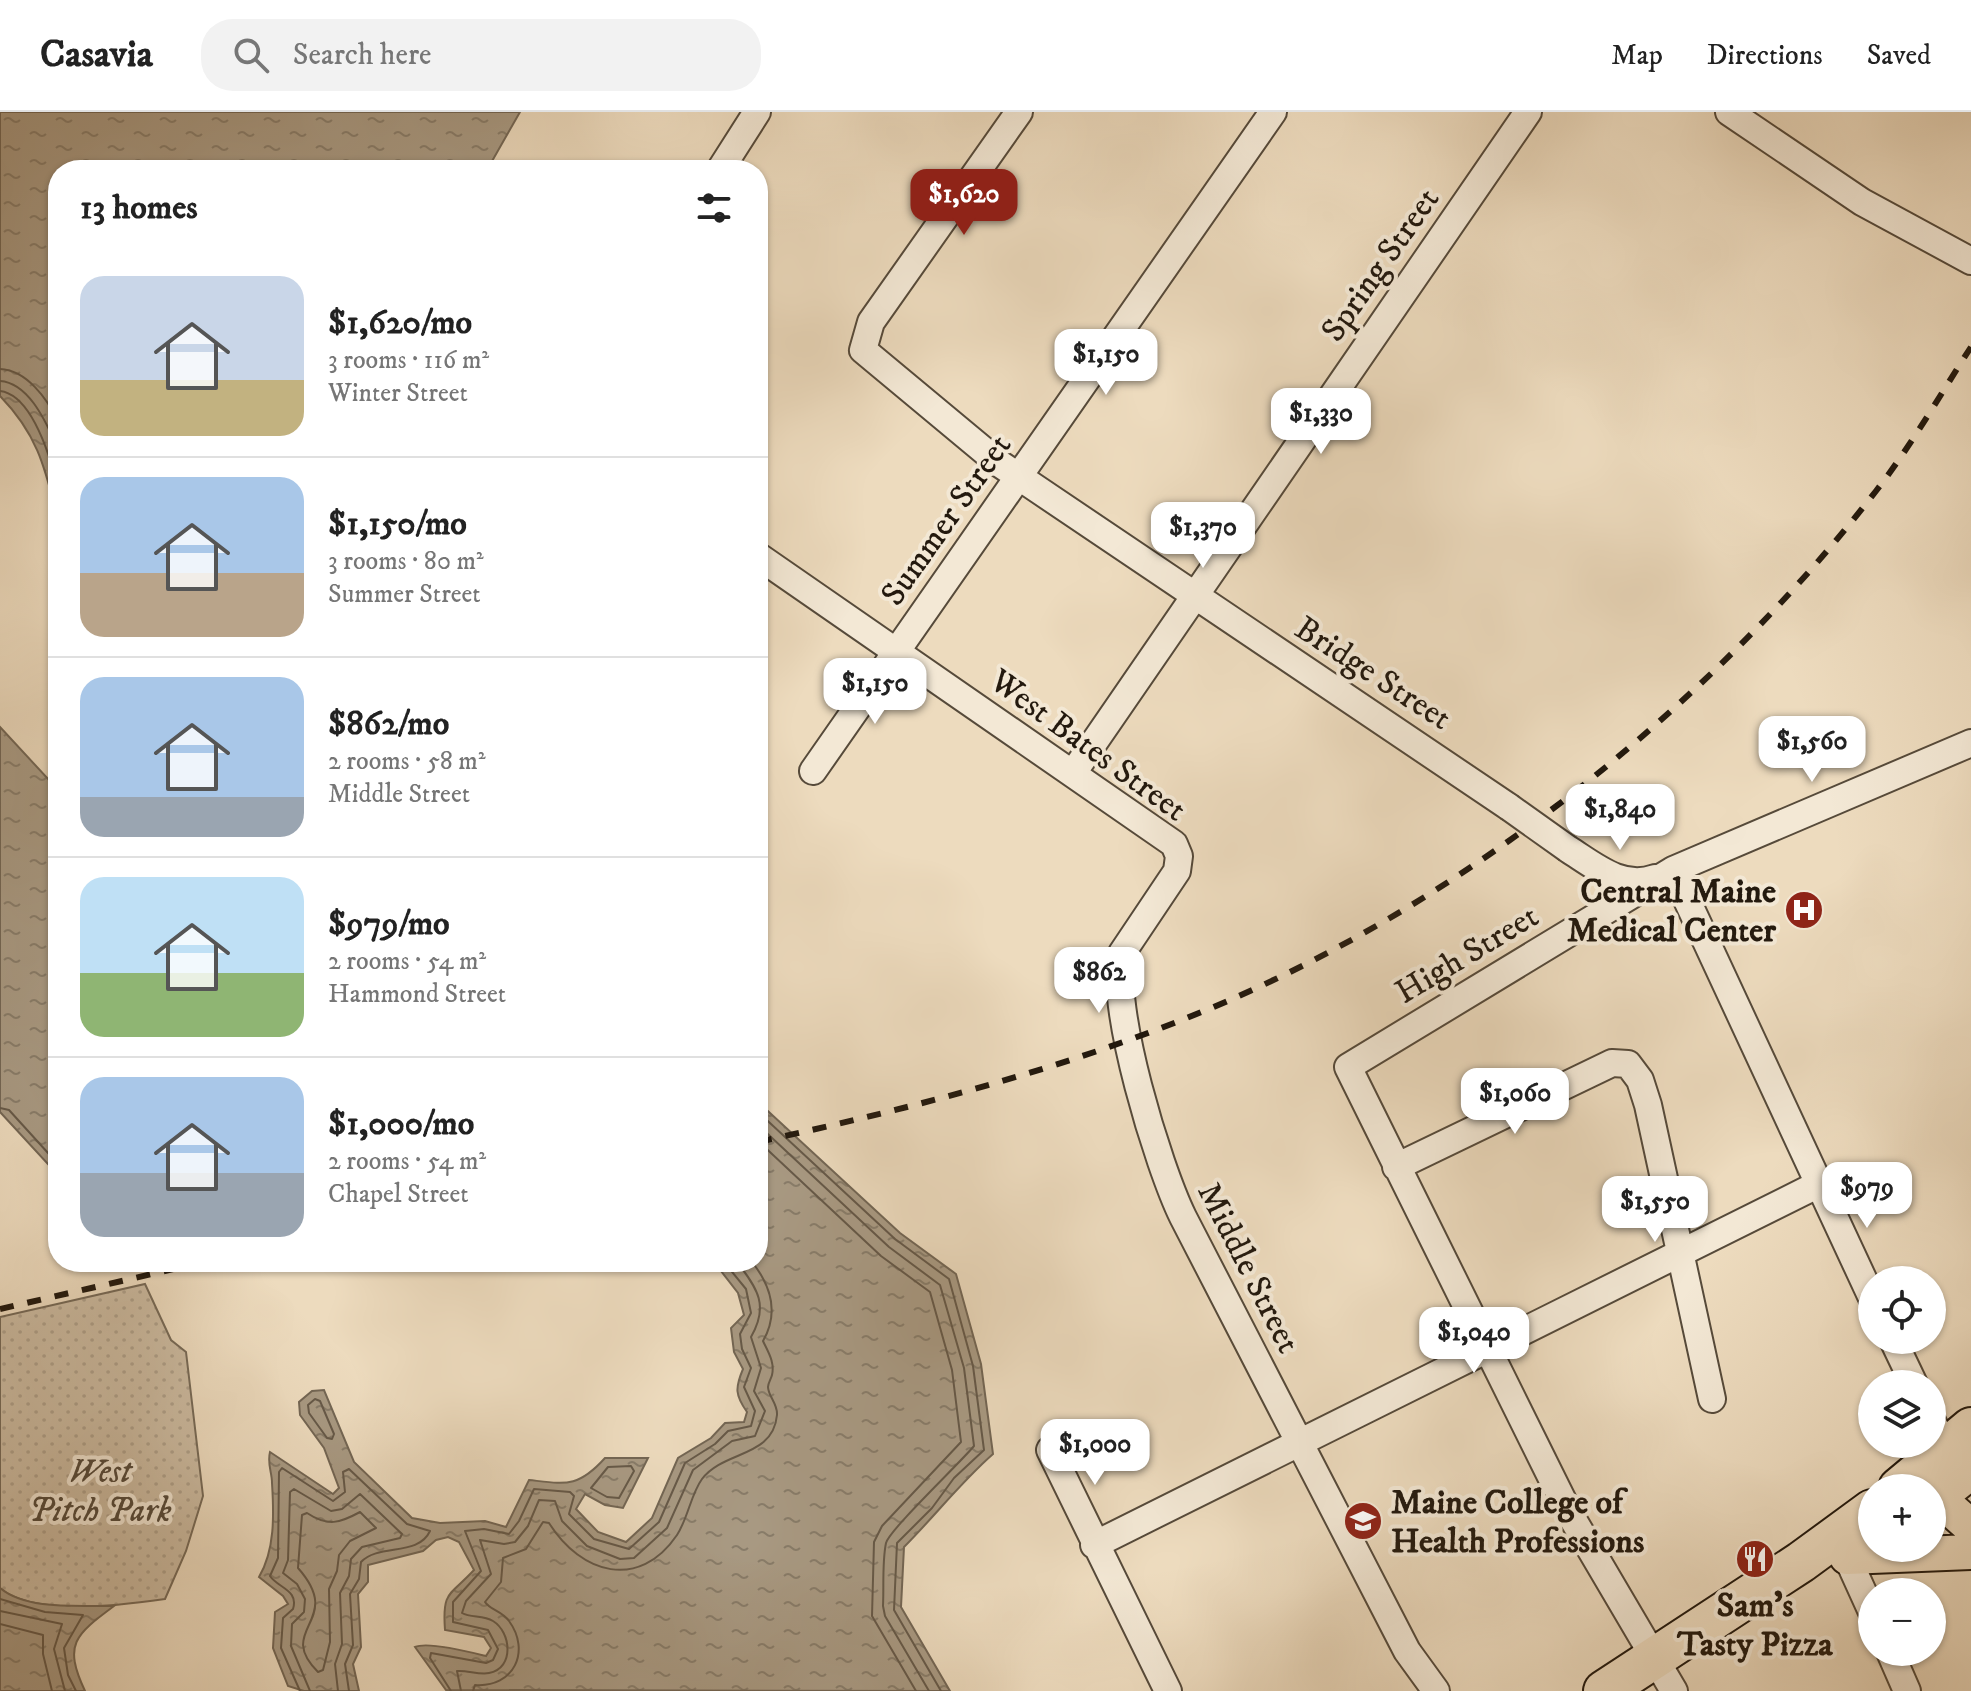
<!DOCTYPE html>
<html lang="en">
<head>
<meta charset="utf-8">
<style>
  :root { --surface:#fff; --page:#f2f2f2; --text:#222; --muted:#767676; --line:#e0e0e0; --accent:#8f2418 }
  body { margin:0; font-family:"IM FELL DW Pica",serif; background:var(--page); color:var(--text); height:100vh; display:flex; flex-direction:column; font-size:30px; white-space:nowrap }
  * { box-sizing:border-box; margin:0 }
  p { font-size:26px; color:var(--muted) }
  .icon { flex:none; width:44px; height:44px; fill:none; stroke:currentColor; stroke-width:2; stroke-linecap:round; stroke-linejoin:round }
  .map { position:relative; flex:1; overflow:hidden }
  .drawer { position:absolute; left:48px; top:48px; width:720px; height:1112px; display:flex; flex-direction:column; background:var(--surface); border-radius:32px; box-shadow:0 2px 6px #0004 }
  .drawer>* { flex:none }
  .controls { position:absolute; left:1858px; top:1154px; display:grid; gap:16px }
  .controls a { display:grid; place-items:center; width:88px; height:88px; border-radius:50%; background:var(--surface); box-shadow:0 2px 6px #0004; font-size:40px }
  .price { position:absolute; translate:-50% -68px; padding:0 18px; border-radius:16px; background:#fff; color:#222; font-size:26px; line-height:52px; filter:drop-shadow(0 2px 4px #0008) }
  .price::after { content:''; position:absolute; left:50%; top:48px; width:24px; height:18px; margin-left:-12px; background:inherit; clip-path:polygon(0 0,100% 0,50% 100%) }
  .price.selected { background:var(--accent); color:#fff }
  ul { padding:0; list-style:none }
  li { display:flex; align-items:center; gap:24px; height:200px; padding:0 32px }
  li+li { border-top:2px solid var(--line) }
  li span { display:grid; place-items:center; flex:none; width:224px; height:160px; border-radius:24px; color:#555 }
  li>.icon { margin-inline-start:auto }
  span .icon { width:96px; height:96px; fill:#fffc; stroke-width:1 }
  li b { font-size:34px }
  h2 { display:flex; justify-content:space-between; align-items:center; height:96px; padding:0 32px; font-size:34px }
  header { display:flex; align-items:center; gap:48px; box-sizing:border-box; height:112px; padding:0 40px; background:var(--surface); border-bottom:2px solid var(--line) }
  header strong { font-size:38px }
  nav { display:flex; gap:44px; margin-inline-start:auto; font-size:28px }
  .search { width:560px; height:72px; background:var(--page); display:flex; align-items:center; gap:20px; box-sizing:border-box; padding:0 28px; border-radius:32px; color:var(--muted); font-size:30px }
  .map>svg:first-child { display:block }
  .park { fill:url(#park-dots); stroke:#776a57; stroke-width:2 }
  .water { fill:url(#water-ripples); stroke:#736654; stroke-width:2 }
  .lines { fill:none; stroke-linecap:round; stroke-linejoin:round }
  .shore { stroke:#665948; stroke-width:2 }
  .minor-casing { stroke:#564a3a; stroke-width:30 }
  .major-casing { stroke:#23190e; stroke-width:38 }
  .highway-casing { stroke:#23190e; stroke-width:44 }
  .minor { stroke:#f3e8d5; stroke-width:26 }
  .major { stroke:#eddbbe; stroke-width:34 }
  .highway { stroke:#eddbbe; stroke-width:40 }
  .rail { stroke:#23190e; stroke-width:6; stroke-dasharray:14 14; stroke-linecap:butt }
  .minor-bridge-casing { stroke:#564a3a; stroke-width:30; stroke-linecap:butt }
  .minor-bridge { stroke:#f3e8d5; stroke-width:26 }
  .labels { text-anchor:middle; stroke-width:8; stroke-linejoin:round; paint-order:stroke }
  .street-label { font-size:34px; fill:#23190e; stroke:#f3e8d5 }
  .poi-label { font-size:34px; font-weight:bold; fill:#23190e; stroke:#f3e8d5; text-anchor:end }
  .park-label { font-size:34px; font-style:italic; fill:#55493a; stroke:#f3e8d5 }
</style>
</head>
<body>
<header>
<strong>Casavia</strong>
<div class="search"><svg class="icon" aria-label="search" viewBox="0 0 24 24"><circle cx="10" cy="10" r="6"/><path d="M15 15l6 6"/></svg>Search here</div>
<nav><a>Map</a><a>Directions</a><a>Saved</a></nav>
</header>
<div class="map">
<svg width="1971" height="1579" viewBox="0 0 1971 1579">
  <defs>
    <pattern id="park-dots" width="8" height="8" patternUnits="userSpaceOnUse" patternTransform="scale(2)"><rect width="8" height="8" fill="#cbbaa0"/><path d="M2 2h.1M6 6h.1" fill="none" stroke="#ae9f89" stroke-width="1.8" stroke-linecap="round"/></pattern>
    <pattern id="water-ripples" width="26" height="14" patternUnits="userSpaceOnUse" patternTransform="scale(2)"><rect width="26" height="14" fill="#a89982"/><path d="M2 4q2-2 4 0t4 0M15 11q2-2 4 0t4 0" fill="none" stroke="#887c69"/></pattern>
  </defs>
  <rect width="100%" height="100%" fill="#eddbbe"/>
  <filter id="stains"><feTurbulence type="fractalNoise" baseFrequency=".0025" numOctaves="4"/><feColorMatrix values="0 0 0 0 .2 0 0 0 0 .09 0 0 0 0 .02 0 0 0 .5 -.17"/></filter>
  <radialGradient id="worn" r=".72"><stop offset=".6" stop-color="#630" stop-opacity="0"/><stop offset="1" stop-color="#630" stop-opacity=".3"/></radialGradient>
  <!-- park -->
  <path class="park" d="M145,1172L171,1228L186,1240L203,1384L186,1439L165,1487C123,1493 34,1505 0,1476V1205Z"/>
  <!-- water -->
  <path class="water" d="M0,0H520L487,58H58V407C45,356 38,323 0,284Z
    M0,615L49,668H58V1063L0,1000Z
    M758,990L900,1121L956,1162L981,1252L993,1342C960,1371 935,1404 904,1435L901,1495L950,1579L446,1578L415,1535C428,1529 470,1540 486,1544L491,1536L484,1525L445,1518C442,1478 450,1484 474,1458L459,1430L448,1425L436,1428L423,1439L368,1453V1470L358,1482L361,1535L353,1552L359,1579H304L288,1574L273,1536L275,1500L288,1492L283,1484L259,1465C275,1438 274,1403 272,1371C272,1360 267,1352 270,1340L333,1382L339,1376L324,1336L300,1303L299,1290L312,1279L324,1278L354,1350L412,1406L440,1411L485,1409L506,1415L529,1368C566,1372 578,1376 605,1346H648L623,1396L605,1393L585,1382L576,1397L598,1420L626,1430L652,1406L678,1346L711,1326L725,1311L744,1310L747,1300C735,1283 735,1276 743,1257L734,1240L731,1216L744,1203L738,1181L714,1150H758Z
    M0,1476C27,1499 80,1493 114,1494C75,1523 63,1532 85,1579H0Z"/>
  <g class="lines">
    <!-- shore -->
    <path class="shore" d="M0,257C27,258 47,287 58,309
      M0,269C30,271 47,313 58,336
      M0,279C33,283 51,348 58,375
      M0,996L9,998L58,1052
      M758,1000L895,1127L949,1167L973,1254L984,1338L954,1366L932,1396L897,1431L894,1498L941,1579
      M758,1013L889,1135L940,1173L964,1256L974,1334C960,1351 890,1417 886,1431C882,1450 884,1474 883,1494L885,1504L929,1579
      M758,1029L881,1144L930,1180L952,1258L961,1330L882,1414L874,1430L872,1504L916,1579
      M315,1287L320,1289L334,1322L332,1327L327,1326L309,1301L308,1293Z
      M631,1354L634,1359L619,1386L607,1385L591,1376L608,1355Z
      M360,1400L376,1416L350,1429L339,1443L337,1459L329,1477L330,1530L323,1558L318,1560C274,1516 346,1510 298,1456L302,1403L307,1401C328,1415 340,1411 360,1400Z
      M0,1487L45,1500L83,1503L64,1536L68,1563L76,1579
      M0,1499L62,1512L54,1537L65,1579
      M0,1512L43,1523V1542L52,1579
      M300,1579L281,1536L283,1506L293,1497C299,1478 278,1476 270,1464L278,1446L279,1360L282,1356L333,1389L345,1380L343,1360L349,1357L407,1412L430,1419C418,1445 379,1431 361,1450L359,1467L350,1482L353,1533L345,1552L349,1579
      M310,1579L291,1534L292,1512L304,1500L305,1487L297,1472L283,1461L288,1448L290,1380L294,1377L331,1399L342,1397L360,1382L402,1422L400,1426L362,1435L351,1447L349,1464L340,1481L342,1532L335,1552L338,1579
      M451,1579L430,1546L431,1541L486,1551L493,1548L498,1537L488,1518L453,1510V1490L481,1459L465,1419L484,1417L509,1422L519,1409L534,1377L570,1380L574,1384L569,1402L594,1427L629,1437L659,1410L685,1351L715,1332L728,1319L751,1314L755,1299L744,1275L751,1256L742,1237L740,1222L751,1201L746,1177L724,1150
      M461,1579L457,1559C467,1558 479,1563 489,1561C515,1556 511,1520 493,1509C483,1503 471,1506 462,1501L466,1489L491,1462L480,1428L504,1432L515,1430L528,1414L539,1388L555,1389L562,1409L587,1434L620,1447L634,1446L667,1416L693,1358L732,1329L755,1324L765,1299L754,1279L761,1256L751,1225C769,1194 758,1177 737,1150
      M473,1579L475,1573C514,1576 531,1539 509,1509C502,1499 490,1498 485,1490L501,1470L503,1446L526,1437L543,1410L549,1411C581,1462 639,1479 677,1423C688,1406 691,1382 702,1367C724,1338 773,1346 777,1303C778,1292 768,1284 768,1275C768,1271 771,1267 772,1263C775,1250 768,1240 763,1229C779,1201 772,1175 752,1150"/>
    <!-- minor casing -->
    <g class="minor-casing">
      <path id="minor" d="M1019,0L871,210L863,238L1000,352L1509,695
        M1729,0L1862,90L1971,149
        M720,58L757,0
        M758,444L1174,732L1179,744L1177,759L1122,841C1109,894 1158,1054 1183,1105L1407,1539L1436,1579
        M813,659L1273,0
        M1073,661L1528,0
        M1568,737C1595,754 1622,778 1655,766
        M1673,758L1872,1186
        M1396,1055L1612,951L1628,952L1640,968L1648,993L1712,1287
        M1893,1228L1914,1272
        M1932,1309L1946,1337
        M1050,1338L1168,1579
        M1094,1433L1817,1073
        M1847,1445L1872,1500
        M1890,1540L1907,1579
        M1674,1579L1568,1399L1348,955L1673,758L1971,631"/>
    </g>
    <!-- major casing -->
    <g class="major-casing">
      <path id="major" d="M1922,1363L1945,1392L1971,1415
        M1847,1445L1971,1440"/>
    </g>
    <!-- highway casing -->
    <g class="highway-casing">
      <path id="highway" d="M1899,1376L1971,1316
        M1932,1387L1971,1356
        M1604,1579L1801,1450L1872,1398"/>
    </g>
    <!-- minor -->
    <use href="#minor" class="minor"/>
    <!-- major -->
    <use href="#major" class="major"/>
    <!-- highway -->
    <use href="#highway" class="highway"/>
    <!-- rail -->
    <path class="rail" d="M758,1030C922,994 1085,952 1239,884C1483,775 1712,590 1876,379C1911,334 1940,283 1971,235
      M0,1197L204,1150"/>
    <!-- minor-bridge casing -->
    <g class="minor-bridge-casing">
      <path id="minor-bridge" d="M1509,695L1568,737"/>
    </g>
    <!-- minor-bridge -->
    <use href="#minor-bridge" class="minor-bridge"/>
  </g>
  <!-- icons -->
  <defs>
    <g id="hospital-disc" transform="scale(2)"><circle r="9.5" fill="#8f2418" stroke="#f3e8d5"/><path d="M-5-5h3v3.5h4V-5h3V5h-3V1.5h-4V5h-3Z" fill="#fff"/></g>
    <g id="university-disc" transform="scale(2)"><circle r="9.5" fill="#8f2418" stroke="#f3e8d5"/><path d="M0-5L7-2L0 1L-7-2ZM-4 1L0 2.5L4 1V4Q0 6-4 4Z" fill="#fff"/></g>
    <g id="restaurant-disc" transform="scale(2)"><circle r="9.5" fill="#8f2418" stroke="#f3e8d5"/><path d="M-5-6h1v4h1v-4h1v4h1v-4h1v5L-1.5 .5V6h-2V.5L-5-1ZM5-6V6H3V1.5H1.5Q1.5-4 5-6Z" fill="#fff"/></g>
  </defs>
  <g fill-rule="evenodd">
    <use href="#hospital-disc" x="1804" y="798"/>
    <use href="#university-disc" x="1363" y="1409"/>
    <use href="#restaurant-disc" x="1755" y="1447"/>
  </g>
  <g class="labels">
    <!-- street labels -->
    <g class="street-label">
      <text transform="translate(1379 152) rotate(-55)" y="12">Spring Street</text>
      <text transform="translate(945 407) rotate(-55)" y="12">Summer Street</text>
      <text transform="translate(1374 560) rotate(33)" y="12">Bridge Street</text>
      <text transform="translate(1089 632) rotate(36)" y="12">West Bates Street</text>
      <text transform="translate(1466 841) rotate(-31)" y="12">High Street</text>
      <text transform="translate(1250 1155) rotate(63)" y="12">Middle Street</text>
    </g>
    <!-- poi labels -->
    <g class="poi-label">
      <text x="1776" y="790">Central Maine<tspan x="1776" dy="39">Medical Center</tspan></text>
      <text x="1391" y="1401" text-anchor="start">Maine College of<tspan x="1391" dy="39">Health Professions</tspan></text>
      <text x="1755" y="1504" text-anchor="middle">Sam's<tspan x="1755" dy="39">Tasty Pizza</tspan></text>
    </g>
    <!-- park labels -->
    <g class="park-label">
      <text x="100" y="1370">West<tspan x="100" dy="39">Pitch Park</tspan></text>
    </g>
  </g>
  <rect width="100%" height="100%" filter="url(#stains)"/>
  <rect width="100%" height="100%" fill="url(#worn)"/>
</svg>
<div class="controls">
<a><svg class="icon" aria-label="locate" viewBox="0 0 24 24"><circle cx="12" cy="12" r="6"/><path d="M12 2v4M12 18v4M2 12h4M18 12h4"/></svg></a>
<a><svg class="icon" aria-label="layers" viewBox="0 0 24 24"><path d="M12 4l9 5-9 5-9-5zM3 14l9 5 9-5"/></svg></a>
<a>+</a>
<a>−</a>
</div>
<b class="price selected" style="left:964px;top:125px">$1,620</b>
<b class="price" style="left:1106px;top:285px">$1,150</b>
<b class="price" style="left:1321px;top:344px">$1,330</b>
<b class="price" style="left:1203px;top:458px">$1,370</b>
<b class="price" style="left:875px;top:614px">$1,150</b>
<b class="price" style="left:1812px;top:672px">$1,560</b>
<b class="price" style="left:1620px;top:740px">$1,840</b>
<b class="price" style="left:1099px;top:903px">$862</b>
<b class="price" style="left:1515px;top:1024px">$1,060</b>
<b class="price" style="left:1867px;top:1118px">$979</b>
<b class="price" style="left:1655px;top:1132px">$1,550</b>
<b class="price" style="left:1474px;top:1263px">$1,040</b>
<b class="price" style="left:1095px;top:1375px">$1,000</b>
<section class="drawer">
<h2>13 homes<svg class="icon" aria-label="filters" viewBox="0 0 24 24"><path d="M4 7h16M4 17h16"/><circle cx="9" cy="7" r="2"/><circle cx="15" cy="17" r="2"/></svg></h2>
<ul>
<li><span style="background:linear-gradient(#c9d6e8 65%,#c2b280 0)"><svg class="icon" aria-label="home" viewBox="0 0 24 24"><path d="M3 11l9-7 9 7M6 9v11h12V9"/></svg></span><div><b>$1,620/mo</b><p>3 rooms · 116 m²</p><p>Winter Street</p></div></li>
<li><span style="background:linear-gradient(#a9c7e8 60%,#b9a48a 0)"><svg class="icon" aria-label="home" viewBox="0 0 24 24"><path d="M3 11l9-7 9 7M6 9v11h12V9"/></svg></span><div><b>$1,150/mo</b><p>3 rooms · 80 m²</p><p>Summer Street</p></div></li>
<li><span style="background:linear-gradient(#a9c7e8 75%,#9aa5b1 0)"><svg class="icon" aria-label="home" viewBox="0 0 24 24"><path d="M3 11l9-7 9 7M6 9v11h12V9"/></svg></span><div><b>$862/mo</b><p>2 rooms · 58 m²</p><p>Middle Street</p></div></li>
<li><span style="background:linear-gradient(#bfe0f5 60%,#8fb573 0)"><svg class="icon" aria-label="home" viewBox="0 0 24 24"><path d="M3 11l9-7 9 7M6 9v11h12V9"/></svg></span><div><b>$979/mo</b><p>2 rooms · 54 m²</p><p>Hammond Street</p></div></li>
<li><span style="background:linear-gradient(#a9c7e8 60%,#9aa5b1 0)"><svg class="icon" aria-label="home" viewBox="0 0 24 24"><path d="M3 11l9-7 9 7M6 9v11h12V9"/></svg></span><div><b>$1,000/mo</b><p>2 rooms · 54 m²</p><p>Chapel Street</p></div></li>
</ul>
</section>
</div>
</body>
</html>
